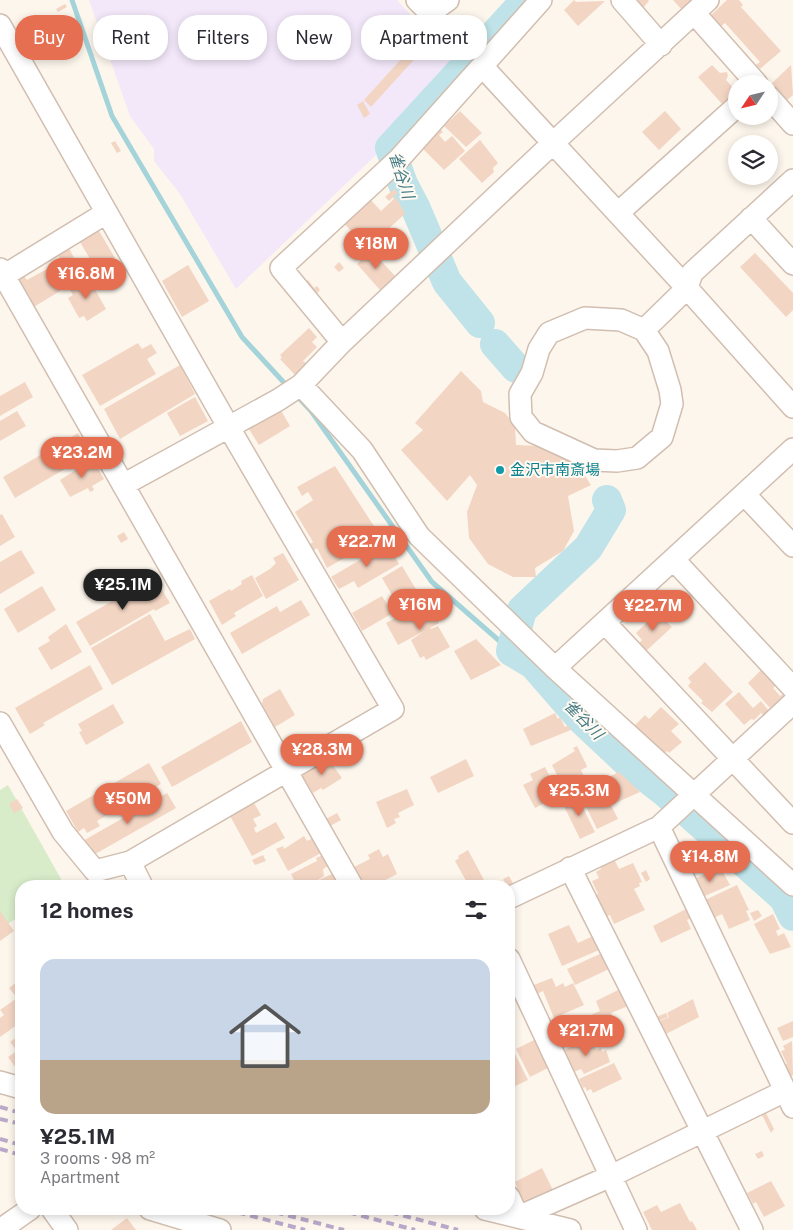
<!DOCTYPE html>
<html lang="en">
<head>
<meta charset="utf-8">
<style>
  :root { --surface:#fff; --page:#f7f7f7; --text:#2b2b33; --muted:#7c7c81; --accent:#e76f51 }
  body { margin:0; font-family:"Public Sans","Noto Sans JP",sans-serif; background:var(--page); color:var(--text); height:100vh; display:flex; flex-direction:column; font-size:19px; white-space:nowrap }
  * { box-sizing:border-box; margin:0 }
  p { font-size:16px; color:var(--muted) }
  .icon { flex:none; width:28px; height:28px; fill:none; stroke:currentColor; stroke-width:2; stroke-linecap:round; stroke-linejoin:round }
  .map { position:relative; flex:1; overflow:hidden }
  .side { position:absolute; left:15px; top:880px; width:500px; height:335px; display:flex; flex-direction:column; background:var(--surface); border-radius:20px; box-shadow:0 2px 8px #0003 }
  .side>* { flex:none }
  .hud { position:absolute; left:15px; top:15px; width:500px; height:45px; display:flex; gap:10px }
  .needle { width:32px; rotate:235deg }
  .buttons { position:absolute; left:728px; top:75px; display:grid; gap:10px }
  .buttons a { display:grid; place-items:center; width:50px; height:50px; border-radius:50%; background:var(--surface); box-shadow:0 2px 8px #0003; font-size:25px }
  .price { position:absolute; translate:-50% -42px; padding:0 11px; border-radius:18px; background:var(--accent); color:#fff; font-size:16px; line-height:32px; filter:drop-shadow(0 1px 2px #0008) }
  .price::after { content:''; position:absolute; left:50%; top:30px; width:15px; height:11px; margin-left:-8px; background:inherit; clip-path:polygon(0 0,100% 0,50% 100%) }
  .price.active { background:#222; color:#fff }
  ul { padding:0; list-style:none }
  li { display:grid; align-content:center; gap:10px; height:265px; padding:0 25px }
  li span { display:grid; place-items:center; height:155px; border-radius:15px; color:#555 }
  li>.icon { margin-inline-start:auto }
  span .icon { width:90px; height:90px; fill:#fffc; stroke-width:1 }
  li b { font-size:21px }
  h2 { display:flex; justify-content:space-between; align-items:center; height:60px; padding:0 25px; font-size:21px }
  .chip { padding:0 18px; border-radius:20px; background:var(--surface); box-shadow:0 2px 8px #0003; font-size:18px; line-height:45px }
  .chip.active { background:var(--accent); color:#fff }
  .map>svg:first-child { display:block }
  .education { fill:#f3e8fa }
  .green { fill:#d8ecc9 }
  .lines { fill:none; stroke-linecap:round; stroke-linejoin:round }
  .stream { stroke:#a5d3da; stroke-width:5 }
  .river { stroke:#bfe3e8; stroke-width:30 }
  .building { fill:#f3d5c3 }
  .minor-casing { stroke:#d1beb0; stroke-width:24 }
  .minor { stroke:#fff; stroke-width:21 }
  .rail { stroke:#b9a8c9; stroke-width:4; stroke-dasharray:8 5; stroke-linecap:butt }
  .culture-dot { fill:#0f9aa8; stroke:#fffaf3; stroke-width:2 }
  .labels { text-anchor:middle; stroke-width:4; stroke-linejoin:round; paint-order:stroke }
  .culture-label { font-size:15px; fill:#0d838f; stroke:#fffaf3; text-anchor:start }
  .water-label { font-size:16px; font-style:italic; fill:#437c86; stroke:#fffaf3 }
</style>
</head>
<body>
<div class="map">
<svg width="793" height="1230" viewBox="0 0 793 1230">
  <rect width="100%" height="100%" fill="#fdf6ec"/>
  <!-- education -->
  <path class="education" d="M89,0H397L457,64L376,155L236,289L180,194L154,161V149L130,116Z"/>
  <!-- green -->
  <path class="green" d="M8,785L65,886H21V915L8,924L0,913V790Z"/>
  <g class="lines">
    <!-- stream -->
    <path class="stream" d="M72,0L112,116L242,337L288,387
      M296,395L311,411L432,582L511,651"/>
    <!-- river -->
    <path class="river" d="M480,323L447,282L416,209L403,184L390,148L526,0
      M495,344L516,368
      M607,500L611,510L588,548L522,610L511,651L533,664L580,718L630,765L666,793L784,898L793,916"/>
  </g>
  <!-- building -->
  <path class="building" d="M574,0L576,2L605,1L578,26L564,10Z
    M635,0H648L649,1L643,8Z
    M673,0H697L684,12Z
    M727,0H739L743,5L741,7L781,51L760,69L756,65L760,62L725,23L719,28L709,17Z
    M65,4L67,7L58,12L56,9Z
    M422,36L430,42L371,107L364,100Z
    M712,65L720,73L727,72L728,76L726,80L736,91L722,104L698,77Z
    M791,65L793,95L785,102L770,85Z
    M363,101L370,114L364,118L357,105Z
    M460,111L482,133L466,147L444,126Z
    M665,111L681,129L659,150L642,132Z
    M439,128L443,132L439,135L445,142L452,136L465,151L444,170L419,145Z
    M480,140L498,163L493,168L494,172L482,183L459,159Z
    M115,141L121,151L117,153L111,143Z
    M394,189L398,193L389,201L385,197Z
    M367,196L381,211L396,197L405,214L367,248L341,220Z
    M99,231L115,258L96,269L80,242Z
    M69,248L74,258L71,260L81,278L62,289L48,265L60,259L58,255Z
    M371,250L396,277L380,290L357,264Z
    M755,253L793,293V310L786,317L740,267Z
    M339,262L344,268L339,272L334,267Z
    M188,265L209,301L182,317L162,281Z
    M47,269L60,291L32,308L16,280L24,276L27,280Z
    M88,277L106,309L87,321L84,316L79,318L68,298L73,295L69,288Z
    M308,280L314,288L317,286L320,290L315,295L305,283Z
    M309,328L317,337L312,342L317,347L303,361L306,363L295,375L280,359L282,358L280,355Z
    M138,343L142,349L151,344L157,353L147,359L156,374L100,406L82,375Z
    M180,365L195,394L120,439L104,409Z
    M461,371L481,391L483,402L505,413L515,426L516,445L539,446L557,452L578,465L591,485L568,496L574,531L563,551L535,568L536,577H513L488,564L469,538L467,512L477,485L470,475L447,501L401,450L423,430L415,423Z
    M25,382L33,397L0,416V396Z
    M195,397L208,421L180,436L167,413Z
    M279,407L290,426L259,445L247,426Z
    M17,411L26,426L0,441V421Z
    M78,433L92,456L76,465L75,463L15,498L3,477Z
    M93,459L104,479L92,486L94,490L90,492L88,488L70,497L60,480Z
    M335,466L381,537L327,568L317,548L314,550L310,544L313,542L295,512L313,500L308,492L302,496L297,487Z
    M2,514L15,537L0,546V515Z
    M124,532L128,539L121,543L117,536Z
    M387,544L399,564L358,588L354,581L339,589L331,577Z
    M21,550L35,573L0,594V562Z
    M283,553L299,580L266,599L255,578L270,569L276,563L273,558Z
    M402,566L420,596L394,612L393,609L398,605L382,578Z
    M252,575L263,596L234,613L236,616L222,625L209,601L230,589L231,591L242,584L241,581Z
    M154,577L170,603L155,611L154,609L90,646L76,622Z
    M42,586L56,610L18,633L4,609Z
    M382,596L393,613L362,631L352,613Z
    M301,600L310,615L242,654L230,633L277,606L280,612Z
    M427,601L439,623L430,628L431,629L438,626L450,647L426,660L424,656L420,658L411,640L426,630L398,645L386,623Z
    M657,613L672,627L645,652L638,644L642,640L636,633Z
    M150,614L165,641L190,629L195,639L112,685L91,648Z
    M66,624L82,652L51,670L38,648L50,641L48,637Z
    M476,639L501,665L471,680L454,651Z
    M705,662L733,692L712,712L701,703L703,701L688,686L691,682L688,678Z
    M90,665L103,689L43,723L45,725L30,734L15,708Z
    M763,668L777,684L773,688L780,696L783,694L785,696L770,708L748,683Z
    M280,689L295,715L275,727L262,704L263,699Z
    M739,692L753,708L761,701L769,711L764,716L761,713L754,720L751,719L744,725L725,704Z
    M113,704L124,723L86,745L79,732L82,731L78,724Z
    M661,707L679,724L671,731L682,742L669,753L667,751L662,755L633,727L645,715L649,719Z
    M555,713L558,719L560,717L565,727L568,725L571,730L531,746L523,729Z
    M241,721L252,742L172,787L161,767Z
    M577,746L586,764L587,767L581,770L586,781L561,793L558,785L561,783L552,765L575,751L573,748Z
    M328,759L342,778L323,790L321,788L313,793L302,775Z
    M466,759L474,776L438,793L430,777Z
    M149,763L161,784L97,821L100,826L87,833L84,828L78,832L66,811Z
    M545,767L559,795L535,808L523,785L533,780L530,774Z
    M619,772L640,792L611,805L618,819L597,829L579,792Z
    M407,789L414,805L398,813L400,817L394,819L396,823L387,828L376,802Z
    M167,793L176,808L90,857L81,842Z
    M573,796H577L595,832L580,839L563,804Z
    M17,799L23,808L14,813L9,804Z
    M253,801L261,815L253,819L257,826L254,828L256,833L276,822L285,838L252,856L229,814Z
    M337,813L341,820L330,826L326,819Z
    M304,836L307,841L315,837L321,853L288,871L276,849L283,846L284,849Z
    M379,849L383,857L388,854L397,874L374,886H361L352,868L370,859L368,855Z
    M468,850L483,878L486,886H469L455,861L459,858L458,856Z
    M327,853L333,863L323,869L324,876L315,882L336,872L340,880L330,886H297L291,874L317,861L316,858Z
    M263,855L266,861L255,865L252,860Z
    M613,857L619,869L633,863L642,882L639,883L640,886L634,889L645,910L614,924L610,915L603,918L593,897L598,894L592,881L599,878L596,872L601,869L599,864Z
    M720,867L730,885L698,899L690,881Z
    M646,870L650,879L646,882L641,873Z
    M509,876L514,885L509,888L503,879Z
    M737,885L749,910L746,911L750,920L729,929L722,914L709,920L703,901Z
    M686,909L691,918L687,920L691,929L661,943L653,926Z
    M758,910L762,916L754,921L750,913Z
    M0,911L14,931L0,941Z
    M773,914L780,929L776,931L778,936L784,933L791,947L770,954L754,924Z
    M569,925L578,943L593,936L599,950L562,966L548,934Z
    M602,953L609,969L575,985L567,969Z
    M552,978L556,987L563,983L565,987L573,983L584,1005L554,1018L543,991L535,995L531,986Z
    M21,979V1022L0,1037V1018L4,1015L0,1010L17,998L9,988Z
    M620,989L628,1006L611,1013L620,1033L603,1041L591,1015L600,1011L596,1001Z
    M693,999L699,1017L666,1034L660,1021L669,1017L667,1013Z
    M666,1013L668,1017L658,1021L656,1017Z
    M561,1019L563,1023L552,1029L550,1025Z
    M793,1021V1037L783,1041L777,1028Z
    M21,1034V1069L18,1071L8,1057L17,1051L10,1042Z
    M590,1037L596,1050L601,1048L602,1052L606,1050L610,1062L584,1074L581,1069L574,1072L563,1051Z
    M538,1038L552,1066L530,1077L516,1049Z
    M792,1041L793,1075L787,1078L781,1066L787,1064L781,1051L785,1050L783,1046Z
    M511,1046L528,1080L509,1089V1047Z
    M614,1063L622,1079L593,1093L591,1089L587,1091L585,1087L583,1088L579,1079Z
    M763,1107L774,1129L771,1133L759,1109Z
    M762,1151L764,1156L758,1159L755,1154Z
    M542,1168L553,1190L524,1205L515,1182Z
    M771,1181L785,1206L764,1217L756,1202L753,1204L747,1193Z
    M680,1203L690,1222L692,1221L697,1230H652L643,1212L657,1205L661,1212Z
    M127,1218L136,1230H111Z"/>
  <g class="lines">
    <!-- minor casing -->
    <g class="minor-casing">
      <path id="minor" d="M417,0L466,48
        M622,0L661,45
        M430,13L448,0
        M695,14L757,84
        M0,25L228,426L393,709L130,862
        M482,66L553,143L708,0
        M769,97L793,124
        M618,213L736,107
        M751,218L793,264
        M0,269L352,886
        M0,278L106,213
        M585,318L621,320L644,330L658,351L670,390L672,404L662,437L637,458L617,461L594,460L533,432L521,417L520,394L532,373L539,349L549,333Z
        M644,330L687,288L793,407
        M342,342L281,268L399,159L541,0
        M301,385L362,450L419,536L555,668L793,885
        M123,485L278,400L301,385L342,342L553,143L687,288L692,273L793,180
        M745,495L793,546
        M674,560L793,688
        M605,623L793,823
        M555,668L793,449
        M0,723L63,832L95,871L130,862L142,886
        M659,827L793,1107
        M570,868L752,1230
        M509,898L659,827L793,703
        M509,959L636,1230
        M0,1082L21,1088
        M509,1197L518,1217L611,1176L785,1091
        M52,1209L67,1230
        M150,1209L220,1230
        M485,1209L570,1230
        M0,1230L30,1209"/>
    </g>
    <!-- minor -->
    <use href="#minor" class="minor"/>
    <!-- rail -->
    <path class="rail" d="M0,1107L21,1113
      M0,1119L21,1124
      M0,1139L21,1145
      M0,1149L21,1155
      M225,1209L305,1230
      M263,1209L344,1230
      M336,1209L415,1230
      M378,1209L458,1230"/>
  </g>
  <!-- markers -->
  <circle class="culture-dot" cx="500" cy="470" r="5"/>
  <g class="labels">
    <!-- culture labels -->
    <g class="culture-label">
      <text x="510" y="475">金沢市南斎場</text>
    </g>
    <!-- water labels -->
    <g class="water-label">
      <text transform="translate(402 175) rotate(72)" y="6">雀谷川</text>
      <text transform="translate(584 719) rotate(46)" y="6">雀谷川</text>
    </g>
  </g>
</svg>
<div class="buttons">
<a><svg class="needle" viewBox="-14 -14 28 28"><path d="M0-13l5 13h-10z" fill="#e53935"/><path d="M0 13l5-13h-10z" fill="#7c7c81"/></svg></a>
<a><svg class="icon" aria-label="layers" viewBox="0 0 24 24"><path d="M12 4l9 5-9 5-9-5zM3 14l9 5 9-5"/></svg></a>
</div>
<b class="price" style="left:376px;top:270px">¥18M</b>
<b class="price" style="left:86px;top:300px">¥16.8M</b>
<b class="price" style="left:82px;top:479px">¥23.2M</b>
<b class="price" style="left:367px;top:568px">¥22.7M</b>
<b class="price active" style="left:123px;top:611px">¥25.1M</b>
<b class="price" style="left:420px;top:631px">¥16M</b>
<b class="price" style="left:653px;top:632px">¥22.7M</b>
<b class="price" style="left:322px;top:776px">¥28.3M</b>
<b class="price" style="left:579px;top:817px">¥25.3M</b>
<b class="price" style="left:128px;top:825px">¥50M</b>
<b class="price" style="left:710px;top:883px">¥14.8M</b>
<b class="price" style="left:586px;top:1057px">¥21.7M</b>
<div class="hud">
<a class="chip active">Buy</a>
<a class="chip">Rent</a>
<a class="chip">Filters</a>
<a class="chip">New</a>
<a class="chip">Apartment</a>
</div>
<section class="side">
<h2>12 homes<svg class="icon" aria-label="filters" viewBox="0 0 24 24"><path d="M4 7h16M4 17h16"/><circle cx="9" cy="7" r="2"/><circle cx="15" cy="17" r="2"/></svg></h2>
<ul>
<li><span style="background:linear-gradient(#c9d6e8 65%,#b9a48a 0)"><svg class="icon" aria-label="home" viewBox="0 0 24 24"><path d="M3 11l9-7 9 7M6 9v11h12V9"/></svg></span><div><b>¥25.1M</b><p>3 rooms · 98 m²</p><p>Apartment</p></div></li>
</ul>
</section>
</div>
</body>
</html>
